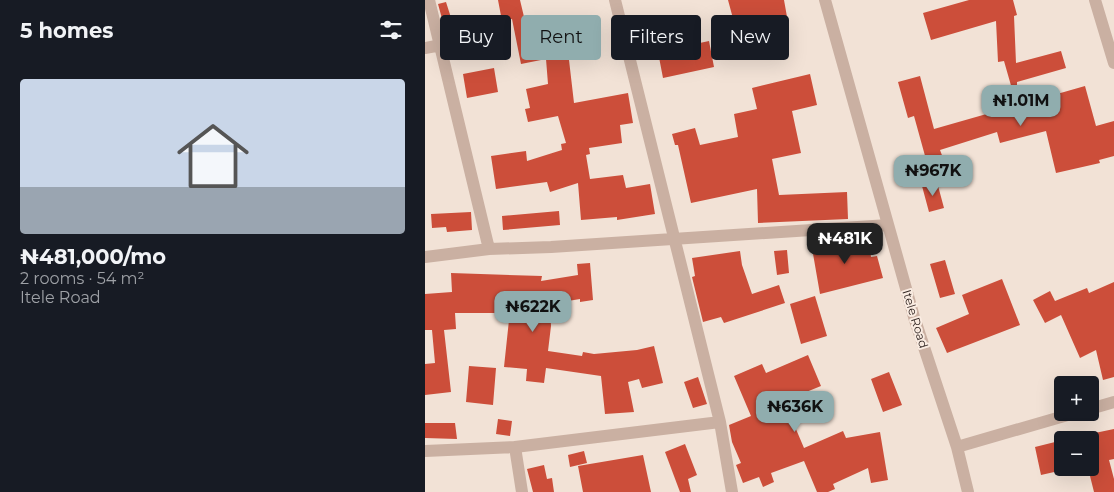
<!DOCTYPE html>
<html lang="en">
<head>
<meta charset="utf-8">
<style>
  :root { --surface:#171b24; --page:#20242c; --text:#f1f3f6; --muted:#9ea1a6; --line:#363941; --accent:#90adae }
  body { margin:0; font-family:Montserrat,sans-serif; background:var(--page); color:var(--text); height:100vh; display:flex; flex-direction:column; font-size:19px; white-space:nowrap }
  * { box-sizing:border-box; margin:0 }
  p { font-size:16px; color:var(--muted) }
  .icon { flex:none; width:28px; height:28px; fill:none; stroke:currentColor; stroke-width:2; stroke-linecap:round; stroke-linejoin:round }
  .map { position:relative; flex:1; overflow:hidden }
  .details { display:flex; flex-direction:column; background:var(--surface); width:425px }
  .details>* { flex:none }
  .guide { position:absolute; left:15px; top:15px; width:475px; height:45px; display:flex; gap:10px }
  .tools { position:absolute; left:629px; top:376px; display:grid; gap:10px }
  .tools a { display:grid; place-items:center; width:45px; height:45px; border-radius:5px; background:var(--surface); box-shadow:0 5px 20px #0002; font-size:25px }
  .price { position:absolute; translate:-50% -42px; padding:0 11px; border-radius:10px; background:var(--accent); color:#111; font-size:16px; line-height:32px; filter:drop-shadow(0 1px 2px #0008) }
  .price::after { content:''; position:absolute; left:50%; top:30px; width:15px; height:11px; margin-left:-8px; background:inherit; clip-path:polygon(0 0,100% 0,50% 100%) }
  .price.on { background:#222; color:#fff }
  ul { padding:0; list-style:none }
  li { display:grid; align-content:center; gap:10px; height:265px; padding:0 20px }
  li+li { border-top:1px solid var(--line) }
  li span { display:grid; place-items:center; height:155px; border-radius:5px; color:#555 }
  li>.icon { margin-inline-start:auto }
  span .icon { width:90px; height:90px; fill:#fffc; stroke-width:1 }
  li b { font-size:21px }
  h2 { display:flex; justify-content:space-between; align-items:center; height:60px; padding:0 20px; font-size:21px }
  .chip { padding:0 18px; border-radius:5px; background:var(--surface); box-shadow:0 5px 20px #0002; font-size:18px; line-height:45px }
  .chip.on { background:var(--accent); color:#111 }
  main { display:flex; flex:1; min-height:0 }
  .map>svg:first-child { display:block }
  .building { fill:#cc4e3a }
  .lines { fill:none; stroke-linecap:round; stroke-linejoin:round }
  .minor { stroke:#cab0a2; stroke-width:12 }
  .labels { text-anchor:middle; stroke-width:4; stroke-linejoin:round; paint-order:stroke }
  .street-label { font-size:12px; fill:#342825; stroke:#faece2 }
</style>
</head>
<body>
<main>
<section class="details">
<h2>5 homes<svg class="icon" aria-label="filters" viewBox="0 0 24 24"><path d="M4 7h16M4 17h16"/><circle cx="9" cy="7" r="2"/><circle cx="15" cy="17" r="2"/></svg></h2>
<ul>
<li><span style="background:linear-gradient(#c9d6e8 70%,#9aa5b1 0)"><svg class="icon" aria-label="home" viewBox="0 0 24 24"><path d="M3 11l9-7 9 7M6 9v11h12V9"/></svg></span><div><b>₦481,000/mo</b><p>2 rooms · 54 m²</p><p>Itele Road</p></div></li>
</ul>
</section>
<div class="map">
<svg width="689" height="492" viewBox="0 0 689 492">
  <rect width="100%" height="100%" fill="#f2e2d6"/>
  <!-- building -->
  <path class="building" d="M73,0H95L100,21L136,15L142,60H144L149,103L203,93L208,123L195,125L197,143L164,148L165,154L161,155L165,179L198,175L201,188L225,184L230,214L192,220V217L156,220L153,183L125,192L122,182L71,189L66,156L101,151L102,161L137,150L136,144L141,143L133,116L103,122L100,109L105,108L101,89L123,84L121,59L96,64L87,19L77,21Z
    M303,0H359L364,28L351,31L350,27L313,37Z
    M544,0H588L592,15L589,16L591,63L636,51L641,68L592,82V88L587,89L579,61L573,62L571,21L506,40L498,13Z
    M21,2L28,24L19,26L13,4Z
    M284,41L289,67L238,78L233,52Z
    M69,68L73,92L42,98L38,74Z
    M385,74L392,105L367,111L376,153L347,159L354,195L422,192L423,219L333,223L332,189L266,203L253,145H250L247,134L270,128L275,145L313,137L309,114L332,109L327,88Z
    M495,76L509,129L660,86L671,126L689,121V156L674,160L675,163L631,173L621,131L575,143L572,132L515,150L518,158L502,163L489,116L483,118L473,82Z
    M512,182L519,208L504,212L497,186Z
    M134,211L135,225L78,230L77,216Z
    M46,212L47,230L22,232L21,227L7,228L6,214Z
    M444,238L446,257L452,256L458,278L395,294L387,248Z
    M362,250L364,273L352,275L349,251Z
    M315,251L317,265L327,294L354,285L360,303L299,323L296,317L278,322L267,277L270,276L267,258Z
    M520,260L530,294L515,298L505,264Z
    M165,263L168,300L155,302V299L125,304L126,326L123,351L157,356L158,352L169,354L212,350L229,346L238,383L217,388L214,379L203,382L209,412L180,414L176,376L121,368L119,383L101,381L102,369L79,367L84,320H72V313H30L31,329L19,330L26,392L0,395V364L10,363L7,330H0V294L27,292L26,273L117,276L116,281L153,275L152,264Z
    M577,279L595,325L522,353L511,328L544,314L537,295Z
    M689,282V377L678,380L671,350L655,358L636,315L620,323L608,300L625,291L630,301L662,288L664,293Z
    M390,296L402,336L376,344L365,304Z
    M383,355L396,386L359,401L379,448L418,431L421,438L455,432L463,480L446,483L443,468L408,484L410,489L403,492H392L379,461L346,473L349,482L338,487L334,477L318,483L311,465L316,463L307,442L304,425L326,416L309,376L337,364L341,373Z
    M44,366L71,368L68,405L41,402Z
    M464,372L477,405L458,412L446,379Z
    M273,377L282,404L268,408L259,382Z
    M73,419L87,421L85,436L71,434Z
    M0,423H30L32,439L0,438Z
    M689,429V459L684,460L689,479V492H669L663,468H665V434Z
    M638,440V470L616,475L610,447Z
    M260,444L272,475L263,479L266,492H255L240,452Z
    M159,451L162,463L145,467L143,455Z
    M218,455L226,492H158L153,466Z
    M119,465L122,479L127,478L129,492H108L102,469Z"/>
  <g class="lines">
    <!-- minor -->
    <path class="minor" d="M4,0L64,249
      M190,0L295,422L307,492
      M400,0L489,317L532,447L543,492
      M670,0L689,63
      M0,48L16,45
      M0,257L64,249L126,247L463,225
      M665,409L689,402
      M90,447L97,492
      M532,447L653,412
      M0,451L90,447L295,422"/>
  </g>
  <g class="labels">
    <!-- street labels -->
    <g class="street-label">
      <text transform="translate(490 319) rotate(73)" y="4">Itele Road</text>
    </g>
  </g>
</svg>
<div class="tools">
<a>+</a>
<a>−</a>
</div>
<b class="price" style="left:596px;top:127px">₦1.01M</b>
<b class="price" style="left:508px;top:197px">₦967K</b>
<b class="price on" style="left:420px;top:265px">₦481K</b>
<b class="price" style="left:108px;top:333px">₦622K</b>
<b class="price" style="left:370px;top:433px">₦636K</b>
<div class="guide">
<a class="chip">Buy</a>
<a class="chip on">Rent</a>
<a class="chip">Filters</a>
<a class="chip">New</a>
</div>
</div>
</main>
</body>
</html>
